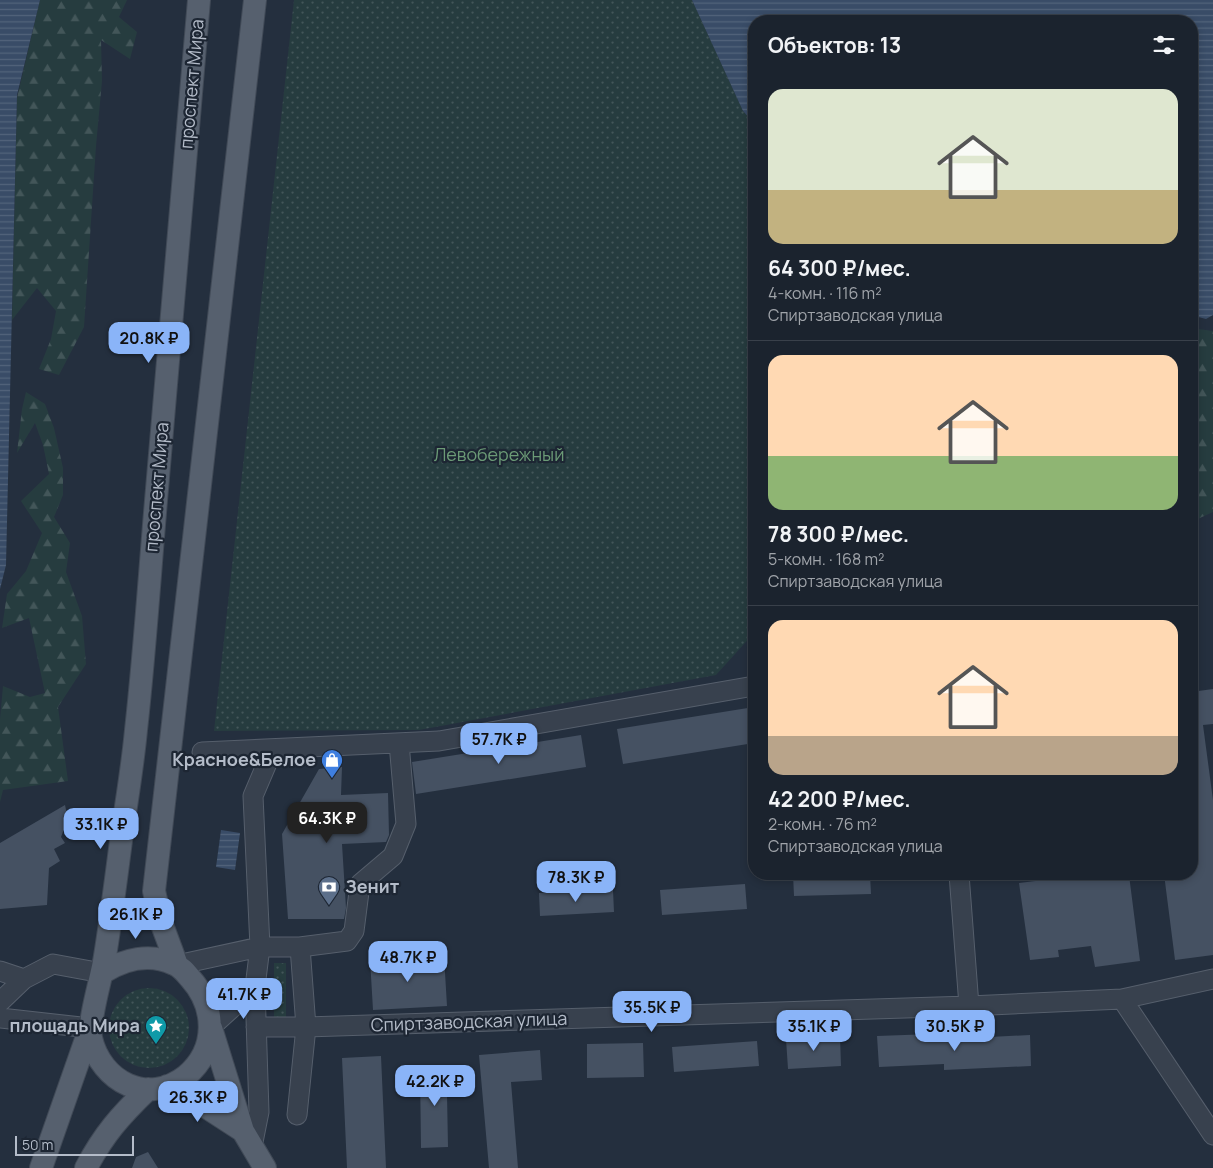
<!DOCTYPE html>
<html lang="ru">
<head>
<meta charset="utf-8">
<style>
  :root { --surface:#1b232e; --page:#242b36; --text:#f1f3f6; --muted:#a0a4aa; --line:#39404a; --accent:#8ab4f8 }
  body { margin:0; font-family:Manrope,sans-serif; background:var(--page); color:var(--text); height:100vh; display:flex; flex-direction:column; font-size:19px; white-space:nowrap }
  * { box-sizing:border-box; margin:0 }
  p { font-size:16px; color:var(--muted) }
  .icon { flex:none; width:28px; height:28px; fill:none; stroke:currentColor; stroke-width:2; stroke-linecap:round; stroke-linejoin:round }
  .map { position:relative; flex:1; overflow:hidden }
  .sheet { position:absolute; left:748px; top:15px; width:450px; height:865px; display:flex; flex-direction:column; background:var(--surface); border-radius:20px; box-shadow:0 2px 8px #0003,0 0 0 1px var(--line) }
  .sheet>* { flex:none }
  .scale { position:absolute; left:15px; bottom:12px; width:119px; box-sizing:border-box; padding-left:5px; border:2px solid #b4bcc9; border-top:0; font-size:14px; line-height:18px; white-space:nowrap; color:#b4bcc9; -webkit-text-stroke:4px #1d2633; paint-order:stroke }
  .price { position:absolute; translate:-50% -42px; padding:0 11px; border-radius:10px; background:var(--accent); color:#111; font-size:16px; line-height:32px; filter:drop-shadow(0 1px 2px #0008) }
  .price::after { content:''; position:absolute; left:50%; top:30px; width:15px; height:11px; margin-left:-8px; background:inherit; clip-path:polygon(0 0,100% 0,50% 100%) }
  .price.current { background:#222; color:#fff }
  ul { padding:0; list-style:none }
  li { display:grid; align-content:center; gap:10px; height:265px; padding:0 20px }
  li+li { border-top:1px solid var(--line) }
  li span { display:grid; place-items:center; height:155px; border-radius:15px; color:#555 }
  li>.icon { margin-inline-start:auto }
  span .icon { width:90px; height:90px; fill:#fffc; stroke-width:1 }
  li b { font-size:21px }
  h2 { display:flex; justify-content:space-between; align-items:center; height:60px; padding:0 20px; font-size:21px }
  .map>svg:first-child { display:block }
  .green { fill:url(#green-dots) }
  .forest { fill:url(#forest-firs) }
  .water { fill:url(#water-rules) }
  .building { fill:#455162 }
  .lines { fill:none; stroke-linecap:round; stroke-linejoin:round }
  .minor-casing { stroke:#565f6c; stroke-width:21 }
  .major-casing { stroke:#414a57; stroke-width:24 }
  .minor { stroke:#38414e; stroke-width:19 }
  .major { stroke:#56606e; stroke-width:22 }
  .labels { text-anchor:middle; stroke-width:4.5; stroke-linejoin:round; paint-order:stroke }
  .street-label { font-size:18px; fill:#b4bcc9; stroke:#1d2633 }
  .park-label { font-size:18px; fill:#6b9a76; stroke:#1d2633 }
  .poi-label { font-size:18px; font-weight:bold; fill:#b4bcc9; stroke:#1d2633; text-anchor:end }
</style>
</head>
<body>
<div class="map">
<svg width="1213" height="1168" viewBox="0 0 1213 1168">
  <defs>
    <pattern id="green-dots" width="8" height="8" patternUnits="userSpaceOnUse" patternTransform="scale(1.25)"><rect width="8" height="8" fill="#263c3f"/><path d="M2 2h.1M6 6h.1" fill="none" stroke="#435659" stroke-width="1.8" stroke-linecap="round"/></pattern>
    <pattern id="forest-firs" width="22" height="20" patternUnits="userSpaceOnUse" patternTransform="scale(1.25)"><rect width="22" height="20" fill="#263c3f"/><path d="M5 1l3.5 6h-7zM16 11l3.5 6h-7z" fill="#435659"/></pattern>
    <pattern id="water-rules" width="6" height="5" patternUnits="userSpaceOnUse" patternTransform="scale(1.25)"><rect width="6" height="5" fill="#394c67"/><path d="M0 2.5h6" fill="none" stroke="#53647b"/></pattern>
  </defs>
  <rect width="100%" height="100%" fill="#242f3e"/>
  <!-- green -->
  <path class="green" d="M294,0H692L743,111L754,123V633L716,675L419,730L214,731Z
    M274,963H286V1019H274Z
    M109 1028a40 40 0 1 1 80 0a40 40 0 1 1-80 0Z"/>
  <!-- forest -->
  <path class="forest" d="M40,0H127L119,17L137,32L130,59L101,40L102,81L96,146L84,327L59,375L39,369L51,339L56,311L37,288L12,320L17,98Z
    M1191,328L1213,331V512L1191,522Z
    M26,392L45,404L54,428L63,468V495L54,517L70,543L66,572L82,616L86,664L58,707L68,781L3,790L0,802V719L3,686L30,697L45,693L29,618L2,628L7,594L26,571L42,533L21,501L49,474L43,445L35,423L17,453L22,409Z"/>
  <!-- water -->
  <path class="water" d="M0,0H40L17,95L6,565L0,589Z
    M692,0H1213V315L1206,319L1191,315V21H754V123L743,111Z
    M221,830L240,833L235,870L216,867Z"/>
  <!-- building -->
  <path class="building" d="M1213,689V724L1203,725L1213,800V955L1175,960L1164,874H1191V692Z
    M754,707V743L623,764L617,729Z
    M581,735L586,767L416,794L412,762Z
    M342,767L341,795L388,793L389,835L386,842L342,844L346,908L344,919H288L282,834L319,769Z
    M65,805L68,819L61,837L65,843L54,849L60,861L49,868L47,905L0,909V843Z
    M793,874H870L871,894L794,896Z
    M1067,874H1109L1110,878L1129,875L1140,961L1095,967L1091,946L1058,950L1059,957L1030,960L1019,883L1068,877Z
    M745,884L747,909L662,915L660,890Z
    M613,890L614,912L540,916L539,893Z
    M444,956L447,1006L373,1010L370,959Z
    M932,1034L933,1040L1030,1035L1031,1066L944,1070V1064L879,1067L877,1036Z
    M840,1036L841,1066L788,1069L786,1039Z
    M757,1041L759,1066L674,1072L672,1047Z
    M643,1043L644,1077L587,1078V1044Z
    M540,1050L542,1080L511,1082L518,1168H489L479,1055Z
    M381,1056L386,1168H347L342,1058Z
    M452,1069L453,1094H447L448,1147L421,1148L420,1070Z
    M148,1152L158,1168H132L136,1157Z"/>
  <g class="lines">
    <!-- minor casing -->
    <g class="minor-casing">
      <path id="minor" d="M202,752L439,741L754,686
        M959,874L969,1006
        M300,947L347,941L354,931L360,884L393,856L406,824L399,743
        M177,965L260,947L253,796L273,749
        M0,971L24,979
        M1122,999L1213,1135
        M0,1002L24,979L53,964L102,973
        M0,1018L90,1028
        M211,1027L255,987
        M256,1027H306L297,1115
        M252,1147L259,1112L255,987L260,947H300L306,1027L969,1006L1122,999L1213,979"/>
    </g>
    <!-- major casing -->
    <g class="major-casing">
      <path id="major" d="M177,965L161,922L154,891L255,0
        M102,973C124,959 150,953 174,964C181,967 185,972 190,978C216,1007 218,1049 186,1076C148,1106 101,1082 91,1038C88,1020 102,977 105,956C112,913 117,870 123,826C128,794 133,762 136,730C145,650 150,569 157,489C171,326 185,163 199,0
        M211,1028L243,1131L265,1168
        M167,1086L186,1094L243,1131
        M41,1168L90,1028
        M86,1168C104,1134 120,1116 148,1089"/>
    </g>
    <!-- minor -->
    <use href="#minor" class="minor"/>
    <!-- major -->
    <use href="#major" class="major"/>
  </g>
  <!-- icons -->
  <defs>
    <g id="shop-pin" transform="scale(1.125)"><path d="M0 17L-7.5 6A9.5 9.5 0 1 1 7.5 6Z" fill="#3f7fe0" stroke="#1d2633"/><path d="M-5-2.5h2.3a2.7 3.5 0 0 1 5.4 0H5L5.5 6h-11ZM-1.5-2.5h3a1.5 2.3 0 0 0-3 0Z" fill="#fff"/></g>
    <g id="bank-pin" transform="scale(1.125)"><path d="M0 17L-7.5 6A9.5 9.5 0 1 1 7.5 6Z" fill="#5c6f8a" stroke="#1d2633"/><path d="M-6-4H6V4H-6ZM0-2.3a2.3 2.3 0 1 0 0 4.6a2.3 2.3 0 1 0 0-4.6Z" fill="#fff"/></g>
    <g id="sight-pin" transform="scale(1.125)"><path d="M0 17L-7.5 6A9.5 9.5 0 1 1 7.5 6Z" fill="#0f9aa8" stroke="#1d2633"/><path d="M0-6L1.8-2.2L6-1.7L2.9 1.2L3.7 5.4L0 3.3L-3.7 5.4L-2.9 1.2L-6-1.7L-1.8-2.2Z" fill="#fff"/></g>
  </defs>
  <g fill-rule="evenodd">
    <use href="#shop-pin" x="332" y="760"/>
    <use href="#bank-pin" x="329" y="887"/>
    <use href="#sight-pin" x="156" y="1026"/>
  </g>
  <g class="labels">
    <!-- street labels -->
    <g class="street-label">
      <text transform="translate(192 84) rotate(-85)" y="6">проспект Мира</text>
      <text transform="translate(157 487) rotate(-85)" y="6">проспект Мира</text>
      <text transform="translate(469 1022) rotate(-2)" y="6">Спиртзаводская улица</text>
    </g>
    <!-- park labels -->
    <g class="park-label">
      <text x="499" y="461">Левобережный</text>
    </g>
    <!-- poi labels -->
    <g class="poi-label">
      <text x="316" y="766">Красное&amp;Белое</text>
      <text x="345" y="893" text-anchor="start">Зенит</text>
      <text x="140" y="1032">площадь Мира</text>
    </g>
  </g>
</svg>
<div class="scale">50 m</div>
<b class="price" style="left:149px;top:364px">20.8K ₽</b>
<b class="price" style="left:499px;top:765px">57.7K ₽</b>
<b class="price current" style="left:327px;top:844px">64.3K ₽</b>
<b class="price" style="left:101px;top:850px">33.1K ₽</b>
<b class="price" style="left:576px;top:903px">78.3K ₽</b>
<b class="price" style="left:136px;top:940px">26.1K ₽</b>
<b class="price" style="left:408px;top:983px">48.7K ₽</b>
<b class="price" style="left:244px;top:1020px">41.7K ₽</b>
<b class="price" style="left:652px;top:1033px">35.5K ₽</b>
<b class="price" style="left:814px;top:1052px">35.1K ₽</b>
<b class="price" style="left:955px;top:1052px">30.5K ₽</b>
<b class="price" style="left:435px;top:1107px">42.2K ₽</b>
<b class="price" style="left:198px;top:1123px">26.3K ₽</b>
<section class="sheet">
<h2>Объектов: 13<svg class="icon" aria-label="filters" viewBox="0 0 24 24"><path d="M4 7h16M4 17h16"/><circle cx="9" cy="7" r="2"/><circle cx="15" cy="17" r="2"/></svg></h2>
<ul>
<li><span style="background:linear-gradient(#dfe7d0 65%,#c2b280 0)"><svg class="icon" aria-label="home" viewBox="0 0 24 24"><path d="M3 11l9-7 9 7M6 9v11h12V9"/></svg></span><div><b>64 300 ₽/мес.</b><p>4-комн. · 116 m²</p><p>Спиртзаводская улица</p></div></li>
<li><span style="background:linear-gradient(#ffd9b3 65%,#8fb573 0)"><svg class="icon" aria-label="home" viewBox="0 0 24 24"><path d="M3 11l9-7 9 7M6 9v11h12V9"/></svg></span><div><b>78 300 ₽/мес.</b><p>5-комн. · 168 m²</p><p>Спиртзаводская улица</p></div></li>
<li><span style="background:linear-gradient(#ffd9b3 75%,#b9a48a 0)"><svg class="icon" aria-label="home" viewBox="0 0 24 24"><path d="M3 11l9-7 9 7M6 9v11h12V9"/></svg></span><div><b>42 200 ₽/мес.</b><p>2-комн. · 76 m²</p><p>Спиртзаводская улица</p></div></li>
</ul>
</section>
</div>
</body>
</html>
